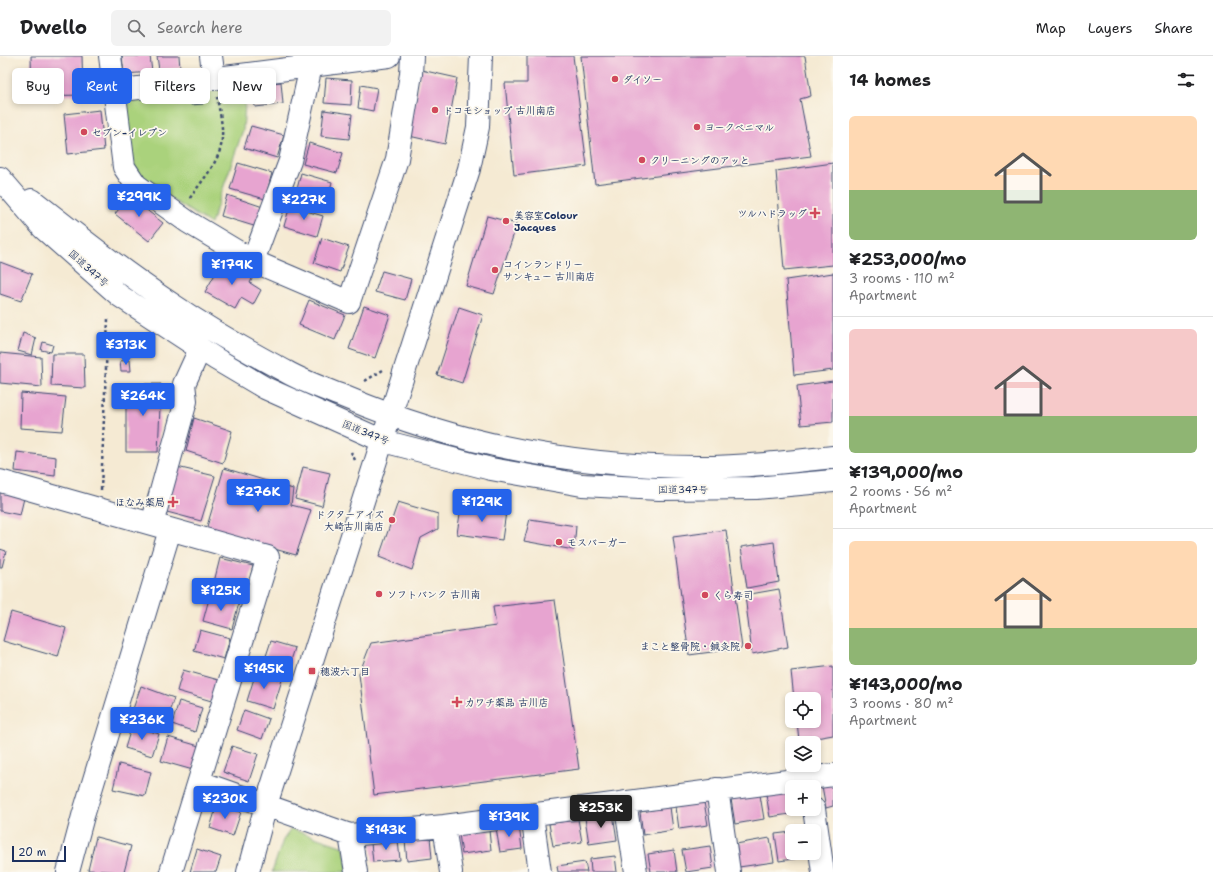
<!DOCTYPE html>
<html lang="en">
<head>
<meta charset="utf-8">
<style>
  :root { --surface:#fff; --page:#f2f2f2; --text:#202124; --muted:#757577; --line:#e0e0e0; --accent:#2563eb }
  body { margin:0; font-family:"Shantell Sans","Klee One",sans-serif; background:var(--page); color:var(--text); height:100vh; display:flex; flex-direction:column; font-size:15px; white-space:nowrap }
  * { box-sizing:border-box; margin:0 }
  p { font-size:13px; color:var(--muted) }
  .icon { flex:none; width:22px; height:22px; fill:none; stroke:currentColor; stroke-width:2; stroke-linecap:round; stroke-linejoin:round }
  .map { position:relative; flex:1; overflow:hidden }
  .drawer { display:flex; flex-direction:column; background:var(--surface); width:380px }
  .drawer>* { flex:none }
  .top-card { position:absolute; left:12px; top:12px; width:380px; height:36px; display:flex; gap:8px }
  .tools { position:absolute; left:785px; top:636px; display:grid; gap:8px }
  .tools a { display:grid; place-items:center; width:36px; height:36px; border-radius:6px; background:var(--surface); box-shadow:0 2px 6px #0003; font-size:20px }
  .scale { position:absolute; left:12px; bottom:10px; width:54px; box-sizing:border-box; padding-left:4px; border:2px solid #1b2f5e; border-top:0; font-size:11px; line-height:14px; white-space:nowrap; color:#1b2f5e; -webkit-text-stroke:3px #fbf7ec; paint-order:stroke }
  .price { position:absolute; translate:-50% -34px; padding:0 9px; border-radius:4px; background:var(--accent); color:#fff; font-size:13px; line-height:26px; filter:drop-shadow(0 1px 2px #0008) }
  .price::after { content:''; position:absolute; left:50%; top:24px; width:12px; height:9px; margin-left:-6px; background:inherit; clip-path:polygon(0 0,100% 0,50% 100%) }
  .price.current { background:#222; color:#fff }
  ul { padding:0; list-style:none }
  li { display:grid; align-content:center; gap:8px; height:212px; padding:0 16px }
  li+li { border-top:1px solid var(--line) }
  li span { display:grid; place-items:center; height:124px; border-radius:6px; color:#555 }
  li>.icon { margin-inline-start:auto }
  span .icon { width:72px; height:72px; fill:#fffc; stroke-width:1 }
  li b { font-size:17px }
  h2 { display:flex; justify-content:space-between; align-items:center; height:48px; padding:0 16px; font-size:17px }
  .chip { padding:0 14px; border-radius:6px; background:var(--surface); box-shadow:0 2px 6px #0003; font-size:14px; line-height:36px }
  .chip.current { background:var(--accent); color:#fff }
  header { display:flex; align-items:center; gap:24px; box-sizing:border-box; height:56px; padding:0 20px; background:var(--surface); border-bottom:1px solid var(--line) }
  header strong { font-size:19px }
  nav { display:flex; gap:22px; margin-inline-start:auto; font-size:14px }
  .search { width:280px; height:36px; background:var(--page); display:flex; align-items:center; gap:10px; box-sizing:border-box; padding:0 14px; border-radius:6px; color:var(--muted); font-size:15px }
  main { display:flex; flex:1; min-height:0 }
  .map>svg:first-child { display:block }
  .green { fill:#aad27c; stroke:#62806d }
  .building { fill:#e7a4d0 }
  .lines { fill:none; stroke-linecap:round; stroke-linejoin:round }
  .minor-casing { stroke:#3c4b70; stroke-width:24 }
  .highway-casing { stroke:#3c4b70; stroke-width:24 }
  .path { stroke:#3c4b70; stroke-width:2.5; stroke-dasharray:3 3; stroke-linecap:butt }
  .minor { stroke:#fff; stroke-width:22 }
  .highway { stroke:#fff; stroke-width:22 }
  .poi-dot { fill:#d1495b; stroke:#fbf7ec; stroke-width:1.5 }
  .labels { text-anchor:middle; stroke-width:3.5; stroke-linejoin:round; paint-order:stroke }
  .poi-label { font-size:10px; font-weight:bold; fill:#1b2f5e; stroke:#fbf7ec; text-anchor:start }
  .street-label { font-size:10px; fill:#1b2f5e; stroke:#fbf7ec }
</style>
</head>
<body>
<header>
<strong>Dwello</strong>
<div class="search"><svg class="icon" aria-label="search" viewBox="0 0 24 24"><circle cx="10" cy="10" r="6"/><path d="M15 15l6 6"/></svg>Search here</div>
<nav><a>Map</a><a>Layers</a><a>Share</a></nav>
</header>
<main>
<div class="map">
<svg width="833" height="816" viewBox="0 0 833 816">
  <rect width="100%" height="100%" fill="#fbf7ec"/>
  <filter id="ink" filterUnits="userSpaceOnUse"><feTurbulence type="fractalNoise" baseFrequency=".025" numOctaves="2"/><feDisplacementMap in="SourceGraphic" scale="8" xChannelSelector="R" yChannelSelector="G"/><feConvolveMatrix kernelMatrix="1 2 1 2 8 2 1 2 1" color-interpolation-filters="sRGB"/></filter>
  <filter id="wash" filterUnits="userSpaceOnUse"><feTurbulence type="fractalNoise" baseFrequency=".012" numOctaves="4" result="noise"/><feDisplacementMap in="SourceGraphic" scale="16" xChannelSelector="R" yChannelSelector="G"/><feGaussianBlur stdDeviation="0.9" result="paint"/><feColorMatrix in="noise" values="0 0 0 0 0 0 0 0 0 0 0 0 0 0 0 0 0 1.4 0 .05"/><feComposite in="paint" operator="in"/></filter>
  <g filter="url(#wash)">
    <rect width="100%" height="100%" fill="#f5ead3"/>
    <!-- green -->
    <path class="green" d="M247,23L243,74L211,168L174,145L132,112L119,52L129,38Z
      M291,773L344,791L348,816H272L283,784Z"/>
    <g id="blocks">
      <!-- building -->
      <path class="building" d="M31,0H82L83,39L32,40Z
        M122,0H150L152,16L124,18Z
        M157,0H179L180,12L159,14Z
        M527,0H573L587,110L514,119L505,27H527Z
        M581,0H805L811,40L800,43L811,100L595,128Z
        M421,14L457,22L445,88L409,80Z
        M326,22L352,24L351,49L324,47Z
        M281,26L283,48L255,51L253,29Z
        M361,29L377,32L373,55L358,52Z
        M202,34L203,48L191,49L189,35Z
        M100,54L104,94L68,98L64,58Z
        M324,54L352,58L349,83L321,80Z
        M251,70L284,79L277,102L244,92Z
        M309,87L343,97L337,117L303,108Z
        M238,107L272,117L265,143L230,133Z
        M833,107V209L784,214L776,115Z
        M301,117L332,126L327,146L296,137Z
        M227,139L263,151L257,171L221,160Z
        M129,140L163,167L149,185L115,158Z
        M290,150L323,160L317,180L284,170Z
        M487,160L517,168L494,238L466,230Z
        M322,182L349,191L340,216L314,207Z
        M223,204L253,221L250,227L261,234L253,249L241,242L235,253L205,236Z
        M0,206L32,218L21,245L0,238Z
        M382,215L411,223L405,244L375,236Z
        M833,217V314L794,319L786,224Z
        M309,244L345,259L335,284L299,269Z
        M364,250L390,259L375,302L349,293Z
        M459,251L483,259L462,327L437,319Z
        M23,277L36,282L32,299L18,295Z
        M43,286L53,289L51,296L41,294Z
        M0,297L41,301L42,331L0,327Z
        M52,298H84L85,332L51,330Z
        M130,304L131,315H121L120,305Z
        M833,325V366L801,369L797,330Z
        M126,328H161L158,396H126Z
        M21,337L66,341L62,375L20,372Z
        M194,362L232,375L223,407L186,395Z
        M17,396L56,401L55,420L15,415Z
        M177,411L215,420L201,465L167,456Z
        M303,411L330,417L322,450L295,443Z
        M224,412L293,433L291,449L311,454L296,499L206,474Z
        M0,436L24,442L20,459L0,455Z
        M398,446L438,458V473L421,482L412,514L379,501Z
        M461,451L506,456L502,484L457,478Z
        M530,463L576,470L574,494L524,485Z
        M726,474L742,592L689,599L673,481Z
        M774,486L779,526L747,532L741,491Z
        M0,493L6,495L2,511H0Z
        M220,502L253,510L246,538L213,530Z
        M779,533L788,591L752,598L745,539Z
        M210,539L239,547L232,573L203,565Z
        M555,544L579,713L374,739L359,618L371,587L496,570L493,551Z
        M11,556L66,572L58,601L3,585Z
        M200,574L230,582L224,603L194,595Z
        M271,585L295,592L289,611L265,603Z
        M833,610V679L799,685L797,665H814V643H794L791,615Z
        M183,614L222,625L215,646L177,635Z
        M256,616L282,624L273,653L247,645Z
        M141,630L174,642L166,665L133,653Z
        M179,645L202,652L195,676L172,668Z
        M244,654L269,663L262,683L237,674Z
        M132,669L159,678L152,700L125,692Z
        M168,681L199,690L193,714L161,705Z
        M232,690L258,698L249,725L223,716Z
        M119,708L151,716L145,740L113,733Z
        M833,728V750L826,752L822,730Z
        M792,734V753H802L803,756L770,761L766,738Z
        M760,739L764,763L735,768L731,743Z
        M704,746L708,769L679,773L676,751Z
        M217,749L241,756L233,780L210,772Z
        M670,751L673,774L643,779L640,756Z
        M613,758L617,784L589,788L585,762Z
        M578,763L582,786L553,790L549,768Z
        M519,769L522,793L500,796L496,772Z
        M489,774L491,794L462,798L459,778Z
        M792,776V797H806L807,801L779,805L775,778Z
        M96,781L131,790L124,816L88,814Z
        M430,781L432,802L407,805L405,784Z
        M770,782L774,806L739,811L736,788Z
        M398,784L400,804L373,806L371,787Z
        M710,790L713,812L686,816L682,794Z
        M197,793L221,801L216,816H190Z
        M674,794L677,816H651L648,798Z
        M615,800L617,816H591L590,803Z
        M585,806L587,816H558L557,810Z"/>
    </g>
  </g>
  <g filter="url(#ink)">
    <use href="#blocks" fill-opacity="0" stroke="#3c4b70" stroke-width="1"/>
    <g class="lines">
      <!-- minor casing -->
      <g class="minor-casing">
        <path id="minor" d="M110,0L124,111L136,129L188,166L253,205L349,246L397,103L411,18L412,0
          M211,0L214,23
          M115,35L389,0
          M253,205L290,105L311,10L310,0
          M0,425L268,501L171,816
          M152,468L186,345L184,328L200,293
          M200,726L350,779L444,770L833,719
          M717,733L729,816
          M625,746L636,816
          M814,753L823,816
          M532,759L540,816
          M444,770L451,816
          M350,779L356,816
          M68,816L83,760L170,474
          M248,816L266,749L469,113L478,71L481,0"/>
      </g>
      <!-- highway casing -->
      <g class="highway-casing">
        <path id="highway" d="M0,122L43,172L120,240L216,303L265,332L383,385L491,413L582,429L659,433L756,432L833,425
          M32,144C79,181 126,218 176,251C210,274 249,296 285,315C304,326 325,333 345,341C456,388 577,411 698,411C743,411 788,406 833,401"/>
      </g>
      <!-- path -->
      <path class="path" d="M190,142C202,124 222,104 222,81C223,68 219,54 217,41
        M365,325L383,314
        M351,396L355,404
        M101,434L108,263"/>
      <!-- minor -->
      <use href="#minor" class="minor"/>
      <!-- highway -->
      <use href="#highway" class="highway"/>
    </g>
  </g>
  <!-- markers -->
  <g class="poi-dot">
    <circle cx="615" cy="23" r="4"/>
    <circle cx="435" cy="54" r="4"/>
    <circle cx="697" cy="71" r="4"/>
    <circle cx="84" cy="76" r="4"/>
    <circle cx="642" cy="104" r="4"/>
    <path d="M813 151h4v4h4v4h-4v4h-4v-4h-4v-4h4z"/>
    <circle cx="506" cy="165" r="4"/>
    <circle cx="495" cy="214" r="4"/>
    <path d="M171 440h4v4h4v4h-4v4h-4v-4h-4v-4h4z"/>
    <circle cx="392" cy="464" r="4"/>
    <circle cx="559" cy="486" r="4"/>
    <circle cx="379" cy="538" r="4"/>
    <circle cx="705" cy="539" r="4"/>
    <circle cx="748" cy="590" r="4"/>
    <rect x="308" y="611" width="8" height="8" rx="2"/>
    <path d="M455 640h4v4h4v4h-4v4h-4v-4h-4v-4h4z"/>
  </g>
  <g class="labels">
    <!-- poi labels -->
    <g class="poi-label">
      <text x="623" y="27">ダイソー</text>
      <text x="443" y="58">ドコモショップ 古川南店</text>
      <text x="705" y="75">ヨークベニマル</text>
      <text x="92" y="80">セブン-イレブン</text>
      <text x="650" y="108">クリーニングのアッと</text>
      <text x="807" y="161" text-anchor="end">ツルハドラッグ</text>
      <text x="514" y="163">美容室Colour<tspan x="514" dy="12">Jacques</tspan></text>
      <text x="503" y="212">コインランドリー<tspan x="503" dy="12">サンキュー 古川南店</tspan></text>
      <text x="165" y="450" text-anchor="end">ほなみ薬局</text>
      <text x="384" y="462" text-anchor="end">ドクターアイズ<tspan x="384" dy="12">大崎古川南店</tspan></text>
      <text x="567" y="490">モスバーガー</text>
      <text x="387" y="542">ソフトバンク 古川南</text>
      <text x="713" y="543">くら寿司</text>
      <text x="740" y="594" text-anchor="end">まこと整骨院・鍼灸院</text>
      <text x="320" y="619">穂波六丁目</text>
      <text x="465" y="650">カワチ薬品 古川店</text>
    </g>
    <!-- street labels -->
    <g class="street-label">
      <text transform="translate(89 212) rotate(42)" y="4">国道347号</text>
      <text transform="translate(366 376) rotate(22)" y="4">国道347号</text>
      <text x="683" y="437">国道347号</text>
    </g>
  </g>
</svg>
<div class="tools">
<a><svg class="icon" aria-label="locate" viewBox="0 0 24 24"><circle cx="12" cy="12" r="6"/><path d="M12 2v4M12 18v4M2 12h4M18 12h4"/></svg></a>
<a><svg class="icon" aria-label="layers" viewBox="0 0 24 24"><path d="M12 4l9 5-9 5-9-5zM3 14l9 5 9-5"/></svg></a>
<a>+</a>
<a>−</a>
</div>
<div class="scale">20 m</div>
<b class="price" style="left:139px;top:162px">¥299K</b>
<b class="price" style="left:304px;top:165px">¥227K</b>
<b class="price" style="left:232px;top:230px">¥179K</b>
<b class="price" style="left:126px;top:310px">¥313K</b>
<b class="price" style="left:143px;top:361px">¥264K</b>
<b class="price" style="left:258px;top:457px">¥276K</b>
<b class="price" style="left:482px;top:467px">¥129K</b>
<b class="price" style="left:221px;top:556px">¥125K</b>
<b class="price" style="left:264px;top:634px">¥145K</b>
<b class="price" style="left:142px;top:685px">¥236K</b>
<b class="price" style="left:225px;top:764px">¥230K</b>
<b class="price current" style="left:601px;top:773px">¥253K</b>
<b class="price" style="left:509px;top:782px">¥139K</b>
<b class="price" style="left:386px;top:795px">¥143K</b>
<div class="top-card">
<a class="chip">Buy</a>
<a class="chip current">Rent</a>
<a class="chip">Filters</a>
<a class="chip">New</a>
</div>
</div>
<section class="drawer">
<h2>14 homes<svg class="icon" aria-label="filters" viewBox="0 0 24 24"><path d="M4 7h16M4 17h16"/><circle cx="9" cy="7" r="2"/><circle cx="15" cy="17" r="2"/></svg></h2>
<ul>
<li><span style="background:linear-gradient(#ffd9b3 60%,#8fb573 0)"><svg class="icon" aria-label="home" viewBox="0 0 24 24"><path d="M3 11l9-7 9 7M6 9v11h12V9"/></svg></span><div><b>¥253,000/mo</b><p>3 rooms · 110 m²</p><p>Apartment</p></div></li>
<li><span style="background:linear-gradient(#f6c9c9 70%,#8fb573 0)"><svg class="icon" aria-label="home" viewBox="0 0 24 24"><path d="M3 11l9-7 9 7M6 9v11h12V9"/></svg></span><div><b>¥139,000/mo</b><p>2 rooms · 56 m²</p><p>Apartment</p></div></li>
<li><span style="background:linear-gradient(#ffd9b3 70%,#8fb573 0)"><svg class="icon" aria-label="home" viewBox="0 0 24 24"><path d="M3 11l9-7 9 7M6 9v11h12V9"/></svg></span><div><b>¥143,000/mo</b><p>3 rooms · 80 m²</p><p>Apartment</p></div></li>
</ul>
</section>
</main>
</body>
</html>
